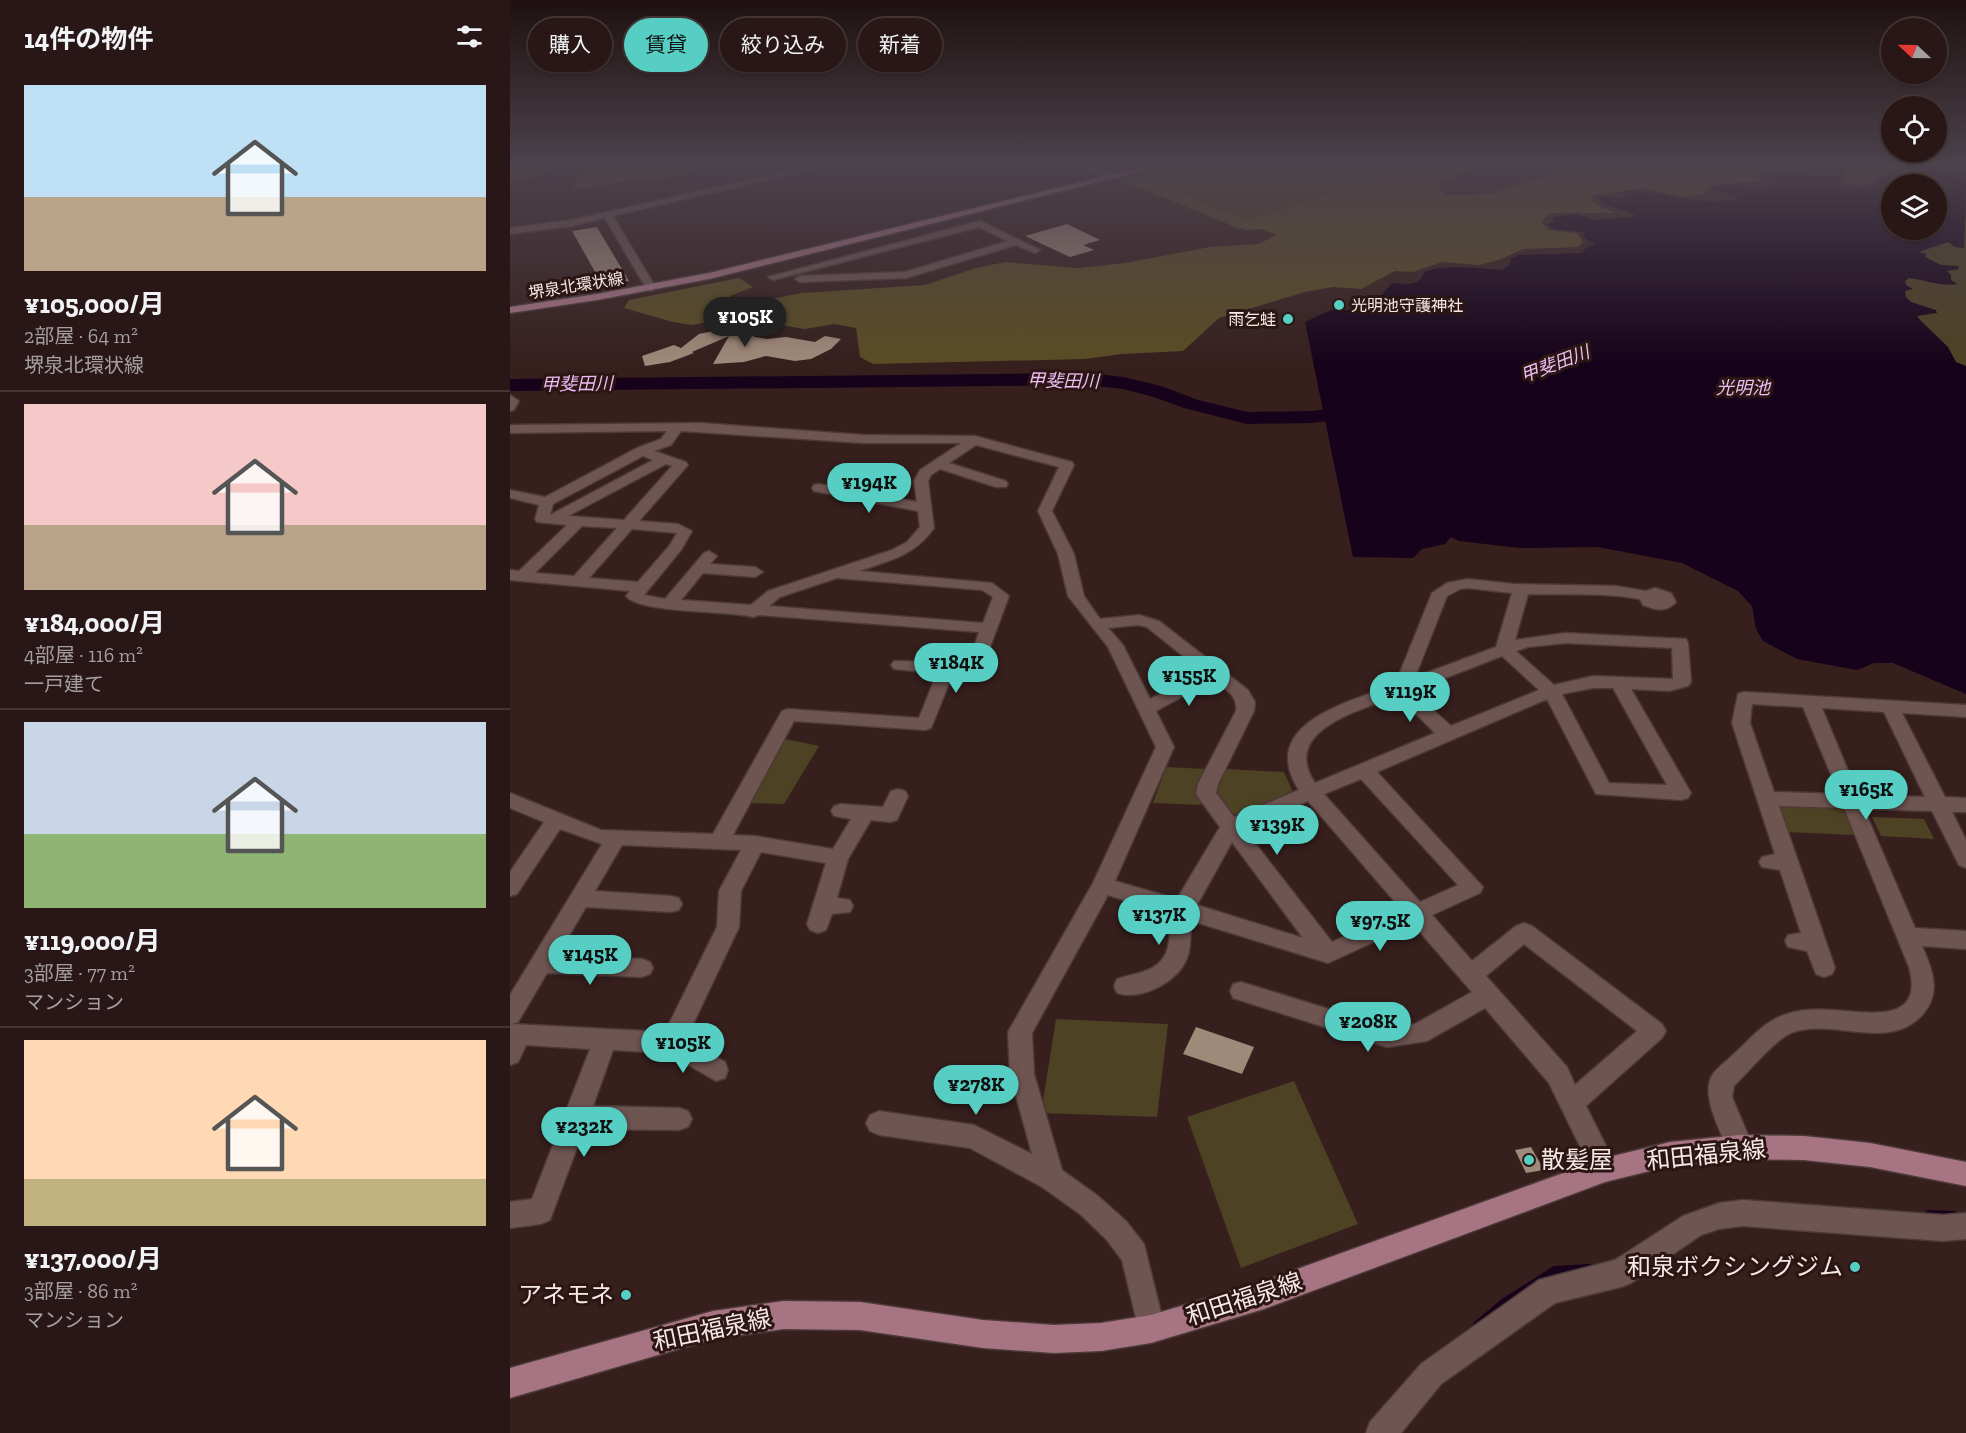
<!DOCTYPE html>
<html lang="ja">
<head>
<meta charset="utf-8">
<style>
  :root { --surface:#281716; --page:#30201f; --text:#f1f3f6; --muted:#a59fa1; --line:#443635; --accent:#56cec3 }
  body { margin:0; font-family:"Zilla Slab","Noto Sans JP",serif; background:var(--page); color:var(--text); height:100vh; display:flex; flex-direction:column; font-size:22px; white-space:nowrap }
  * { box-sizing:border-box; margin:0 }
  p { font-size:20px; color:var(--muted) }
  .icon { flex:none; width:33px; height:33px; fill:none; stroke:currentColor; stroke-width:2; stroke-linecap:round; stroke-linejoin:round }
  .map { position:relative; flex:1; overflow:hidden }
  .panel { display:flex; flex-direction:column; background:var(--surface); width:510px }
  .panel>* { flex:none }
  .top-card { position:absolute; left:18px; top:18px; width:570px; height:54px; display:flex; gap:12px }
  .needle { width:39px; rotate:292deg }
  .buttons { position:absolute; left:1371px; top:18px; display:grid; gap:12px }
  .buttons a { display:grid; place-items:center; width:66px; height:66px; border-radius:50%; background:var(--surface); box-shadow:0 2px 4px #0004,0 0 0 2px var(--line); font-size:30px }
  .price { position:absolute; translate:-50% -51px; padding:0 14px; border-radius:21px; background:var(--accent); color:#111; font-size:20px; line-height:39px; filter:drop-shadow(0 2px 3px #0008) }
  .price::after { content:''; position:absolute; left:50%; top:36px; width:18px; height:14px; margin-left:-9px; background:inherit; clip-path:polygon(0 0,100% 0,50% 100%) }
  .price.active { background:#222; color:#fff }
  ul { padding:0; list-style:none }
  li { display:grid; align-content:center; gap:12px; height:318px; padding:0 24px }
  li+li { border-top:2px solid var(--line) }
  li span { display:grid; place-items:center; height:186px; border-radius:0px; color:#555 }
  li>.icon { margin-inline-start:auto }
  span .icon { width:108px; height:108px; fill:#fffc; stroke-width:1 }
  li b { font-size:26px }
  h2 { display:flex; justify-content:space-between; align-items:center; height:72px; padding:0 24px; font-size:26px }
  .chip { padding:0 21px; border-radius:27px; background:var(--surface); box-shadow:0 2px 4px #0004,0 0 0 2px var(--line); font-size:21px; line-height:54px }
  .chip.active { background:var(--accent); color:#111 }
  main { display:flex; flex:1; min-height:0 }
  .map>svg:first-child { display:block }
  .green { fill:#4d4223 }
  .forest { fill:#5a4c24 }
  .water { fill:#16021a; fill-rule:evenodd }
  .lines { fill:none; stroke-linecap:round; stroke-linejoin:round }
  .stream { stroke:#16021a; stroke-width:8 }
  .river { fill:#16021a; fill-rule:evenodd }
  .building { fill:#9f8979 }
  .minor-casing { stroke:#4c3a38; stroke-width:3 }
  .major-casing { stroke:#4c3a38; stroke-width:3 }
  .minor { fill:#6f5552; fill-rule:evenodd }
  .major { fill:#a77483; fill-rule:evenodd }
  .poi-dot { fill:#56cec3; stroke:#2b1614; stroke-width:2 }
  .labels { text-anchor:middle; stroke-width:6; stroke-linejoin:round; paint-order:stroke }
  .far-street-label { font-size:16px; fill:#f7e7e5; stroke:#2b1614 }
  .far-poi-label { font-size:16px; fill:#f7e7e5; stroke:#2b1614; text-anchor:start }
  .far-water-label { font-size:18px; font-style:italic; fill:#ecbdf3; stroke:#2b1614 }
  .near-street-label { font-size:24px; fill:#f7e7e5; stroke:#2b1614 }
  .near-poi-label { font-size:24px; fill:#f7e7e5; stroke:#2b1614; text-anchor:end }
</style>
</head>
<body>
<main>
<section class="panel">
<h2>14件の物件<svg class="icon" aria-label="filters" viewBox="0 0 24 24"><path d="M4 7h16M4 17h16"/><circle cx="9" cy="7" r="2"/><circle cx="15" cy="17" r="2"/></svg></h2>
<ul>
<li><span style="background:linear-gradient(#bfe0f5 60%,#b9a48a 0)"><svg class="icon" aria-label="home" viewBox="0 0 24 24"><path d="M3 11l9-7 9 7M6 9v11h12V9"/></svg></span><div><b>¥105,000/月</b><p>2部屋 · 64 m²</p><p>堺泉北環状線</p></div></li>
<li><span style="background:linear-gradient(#f6c9c9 65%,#b9a48a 0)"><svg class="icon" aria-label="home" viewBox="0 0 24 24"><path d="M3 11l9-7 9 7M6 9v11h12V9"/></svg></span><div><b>¥184,000/月</b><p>4部屋 · 116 m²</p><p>一戸建て</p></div></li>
<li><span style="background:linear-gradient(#c9d6e8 60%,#8fb573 0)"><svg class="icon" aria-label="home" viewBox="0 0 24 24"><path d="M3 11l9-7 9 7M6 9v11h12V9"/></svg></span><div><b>¥119,000/月</b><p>3部屋 · 77 m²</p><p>マンション</p></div></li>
<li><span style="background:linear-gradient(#ffd9b3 75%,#c2b280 0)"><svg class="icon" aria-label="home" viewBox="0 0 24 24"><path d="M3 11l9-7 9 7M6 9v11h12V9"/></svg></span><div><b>¥137,000/月</b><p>3部屋 · 86 m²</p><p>マンション</p></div></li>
</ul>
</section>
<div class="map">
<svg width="1456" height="1433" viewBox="0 0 1456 1433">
  <rect width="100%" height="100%" fill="#361f1d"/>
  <!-- green -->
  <path class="green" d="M678,163H932L729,229L610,180Z
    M1456,220V379L1360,272L1426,230Z
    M271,738L309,746L274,804L239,803Z
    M656,767L696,769L688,785L691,805L643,803Z
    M716,769L774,772L782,790L779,795L733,814H722C704,795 704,793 716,769Z
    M1268,804L1329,805L1335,810L1345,835L1273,832Z
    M1362,817L1414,819L1424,839L1371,836Z
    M546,1019L658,1024L647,1117L531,1113Z
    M784,1081L848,1224L731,1268L677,1117Z"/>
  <!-- forest -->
  <path class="forest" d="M0,163H65L10,181L0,180Z
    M123,163H211L164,177L130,178L64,190L66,179L68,177L88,168Z
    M923,163H973L927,184L934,195L979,194L1062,168L1113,163H1300L1294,166H1265L1245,175L1251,181L1203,184L1192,194L1173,197L1135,188L1081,195L1085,204L1106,213H1040L1031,222L1039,230L1067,233L1073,242L1068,247L1013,249L989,260L969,265L932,262L903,272L885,271L851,289L823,287L795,292L709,318L673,351L612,354L575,359L363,364L350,357L346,328L324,324L295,329L240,320H212L181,325L163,322L114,308L119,300L229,278L243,287L220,296L225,306L292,293L415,285L466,268L495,262L567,268L615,263L700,247L749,244L766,235L751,229L735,230L620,182L633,178L736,221Z
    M1330,163H1456V172L1391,164L1377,175L1365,177L1364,183L1349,186L1336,181L1335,169Z"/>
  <!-- water -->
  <path class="water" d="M1310,163L1325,164L1329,169L1330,186L1343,190L1367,185L1368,178C1386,177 1381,175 1394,170C1409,162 1431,172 1446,175V179L1456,181L1454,248L1445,247L1438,242L1409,252L1417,254L1415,257L1431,265L1449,266L1448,269L1437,271L1441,275V280L1447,284C1432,287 1415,280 1399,278L1395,281L1396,285L1403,289L1395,291L1396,297L1401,302L1426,310L1427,313L1407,316L1410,320L1438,347L1446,362L1456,366V694L1383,663H1364L1347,670L1287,659L1253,641L1246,629L1242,606L1228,591L1172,563L1088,547L1010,548L949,541L941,537L935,544L912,549L903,558L843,557L795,322L821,310H850L864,304L882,283C894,284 911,287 914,272C930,264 973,268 992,270L999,265L1001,259L1008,255L1072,253L1077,247L1085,244L1073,237L1075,234L1073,232L1045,229L1037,224L1044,222L1043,217L1066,214L1083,220L1123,217L1124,214L1097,205L1086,196L1113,198L1117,190C1154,191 1189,208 1226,199L1227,196L1200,189C1220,177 1245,197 1265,183L1261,179L1248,176L1276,170L1290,171ZM1382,184H1426V230H1382Z"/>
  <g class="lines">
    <!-- stream -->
    <path class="stream" d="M1419,1214L1443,1215
      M967,1325L993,1303L1045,1270L1079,1268"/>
    <!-- river -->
    <path class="river" d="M578,373L613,377L651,386L688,400L737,412L802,411L854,404L861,406L865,410L861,414L854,416L802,423L737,424L674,408L644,397L613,389L578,385L0,391V379Z"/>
  </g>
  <!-- building -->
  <path class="building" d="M557,224L590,240L573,245L584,250L560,257L515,236Z
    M87,227L119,281L93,286L62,231Z
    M227,326V332L233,331L245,337L257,339L276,337L305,342L315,336L331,339L321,349L301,359L285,361L256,356L234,362L203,364L219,336L182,352L184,353L160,362L135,366L132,356L164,345L171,348L189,334Z
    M686,1027L744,1047L732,1074L673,1054Z
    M1021,1147L1034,1170L1016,1173L1005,1150Z"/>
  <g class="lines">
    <!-- minor casing -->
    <g class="minor-casing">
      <path id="minor" d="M312,163H329L103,216L146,288L141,291L136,288L95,218L62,226L0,234V228L62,220Z
        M562,163H574L606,178L599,180Z
        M470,221L530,250L525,253L506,245L396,278L290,282L285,279L290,276L395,272L498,241L469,227L263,280L258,277Z
        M0,395L9,401L4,410L0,411Z
        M191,423L353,435L465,436L562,462L564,465L542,511L564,554L574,596L590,619L629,615L649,621L738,690L745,702L744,711L708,784L706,793L724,817L789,790C746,724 840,701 885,685L922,593L937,583L958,579L1004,584L1105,586L1136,591L1145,588L1161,593L1166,602C1156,613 1146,610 1133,605L1130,599C1093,592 1055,595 1018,594L1005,640L1055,633L1176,639L1178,643L1181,682L1178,686L1159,691L1121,689L1181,793L1178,798L1171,800L1086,794L1037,699L867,772L973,887L970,893L922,915L962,961L1006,926L1014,923L1022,926L1152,1024L1156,1031L1152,1038L1076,1106L1108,1170L1104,1179L1095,1182L1086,1179L1039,1083L975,1008L917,1041L877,1047L723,998L720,991L723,984L731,982L877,1027L905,1024L962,992L903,924L818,963L682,921C679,933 682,947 677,958C668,982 631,1001 607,993L604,986L607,979C624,973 647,973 656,953C661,942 659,926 662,915L598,895L522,1033L524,1074L552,1170L588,1196L616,1221L634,1244L655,1329L651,1339L641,1343L631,1339L612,1260L596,1239L570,1214L532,1187L460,1148L369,1135L360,1131L356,1123L360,1115L369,1111L464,1125L522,1154L500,1074L498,1032L583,883L646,747L598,647L558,596L548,554L528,511L549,467L466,445L439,463L496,481L498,484L496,487H486L430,469L421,475L418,481L424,528C404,556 381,560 349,571L482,583L499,596L480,647L444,671L421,728L415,730L284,721L223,835L245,836L323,849L341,819L324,816L321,811L324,806L331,804L373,807L381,791L388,789L395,791L398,796L387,820L380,822L361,820L338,859L327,898L340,900L343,906L340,912L322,914L316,930L308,933L300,930L297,924L316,863L251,852L231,891L229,927L176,1039L215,1062L218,1070L215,1078L206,1081L158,1053L103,1050L83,1106L169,1108L178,1111L182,1119L178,1127L169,1130L74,1129L40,1220L31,1224L0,1228V1202L22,1199L80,1049L16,1045L8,1062L0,1065V995L92,844L50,829L7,894L0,896V872L34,822L0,808V793L91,830L203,834L272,711L278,709L409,718L427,673L384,669L381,665L384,661L434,662L465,644L469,632L249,615L243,617C217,610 131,614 116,596L120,591L0,580V570L9,571L57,525L27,522L25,519L29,505L0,498V490L35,497L127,448L151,439L157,431L0,433V425ZM171,431L353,443H451L410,470L404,481L407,502L309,484L304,485L302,488L304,491L408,511L410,527L397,542L382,550L258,591L241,605L171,600L193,573L245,577L253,572L245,567L200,564L207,556L199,551L194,553L155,599L134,595L171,550L182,531L168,524L129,521L178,465L176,462L144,451L161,445ZM133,456L143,460L40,515L43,504ZM156,464L162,466L114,520L58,516ZM72,526L107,528L64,576L25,573ZM122,529L167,533L160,545L128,582L79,578ZM327,578L472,590L483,597L473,623L259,606L270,597ZM958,588L1002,593L986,647L905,677L937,596L950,589ZM628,625L637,627L693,672L640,699L613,645L598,628ZM1055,643L1162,648L1163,679L1083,676L1044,685L1006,651L1018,647ZM992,656L1029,690L941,726L902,691ZM703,680C715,689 728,695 726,711L688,784L686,794L710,827L667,899L605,881L664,747L646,711ZM1083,688H1103L1157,785L1099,783L1052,694ZM888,696L925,733L805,783C769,730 853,709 888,696ZM851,779L948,885L910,902L814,794ZM798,801L892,910L822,942L734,829ZM722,842L793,938L687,905ZM112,845L231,850L209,891L207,927L155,1032L2,1024L8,1022L37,973L132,977L140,974L143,968L140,962L132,959L47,956L76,907L161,912L169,910L172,904L169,898L161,896L85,891ZM1014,944L1127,1031L1065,1085L1057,1067L976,976Z
        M1234,692L1456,705V717L1392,713L1435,797L1456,798V812H1442L1456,840V868L1449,865L1422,811L1354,809L1405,928L1456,931V949L1412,946C1422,969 1432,992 1413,1014C1379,1053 1323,1017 1281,1033C1266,1039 1237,1073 1224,1086L1222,1097L1243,1147L1239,1155L1230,1159L1221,1155C1212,1135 1189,1094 1203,1074C1209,1066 1219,1059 1226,1052C1242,1037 1256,1020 1277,1014C1291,1009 1307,1009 1322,1010C1358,1012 1415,1025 1399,967L1334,808L1269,806L1325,968L1322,974L1314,977L1306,974L1297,951L1278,947L1275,941L1278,935L1291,933L1270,870L1252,867L1249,862L1252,857L1265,854L1222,723L1228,694ZM1242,704L1293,707L1329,794L1264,792L1240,723ZM1312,708L1374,712L1415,797L1348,795Z
        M1233,1200L1433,1215L1456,1213V1239L1433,1241L1233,1226L1209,1229L1191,1235L1121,1283L1111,1287L1045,1303L931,1384L891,1433H856L860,1422L911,1364L1029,1280L1105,1260L1173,1216L1209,1203Z"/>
    </g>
    <!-- major casing -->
    <g class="major-casing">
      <path id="major" d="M649,163H665L199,279L87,300L0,313V307L87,294L199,273Z
        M1230,1135L1294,1136L1360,1143L1456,1162V1186L1360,1167L1294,1160L1230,1159L1160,1166L1095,1182L754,1309L641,1343L591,1351L544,1353L473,1348L350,1330L274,1329L203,1339L0,1398V1368L203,1311L274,1301L350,1302L473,1320L544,1325L591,1323L641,1315L754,1281L1095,1158L1160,1142Z"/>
    </g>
    <!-- minor -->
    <use href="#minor" class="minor"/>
    <!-- major -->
    <use href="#major" class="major"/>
  </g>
  <!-- sky -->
  <linearGradient id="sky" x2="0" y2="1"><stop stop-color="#1e1110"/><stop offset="0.45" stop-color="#4c424c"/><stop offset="1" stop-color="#4c424c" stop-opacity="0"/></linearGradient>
  <rect width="1456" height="364" fill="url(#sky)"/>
  <!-- markers -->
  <g class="poi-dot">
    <circle cx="829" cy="305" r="6"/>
    <circle cx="778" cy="319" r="6"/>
    <circle cx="1019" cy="1160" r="6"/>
    <circle cx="1345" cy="1267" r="6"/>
    <circle cx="116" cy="1295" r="6"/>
  </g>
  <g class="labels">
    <!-- far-street labels -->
    <g class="far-street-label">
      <text transform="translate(66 285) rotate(-9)" y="6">堺泉北環状線</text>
    </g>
    <!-- far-poi labels -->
    <g class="far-poi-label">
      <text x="841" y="311">光明池守護神社</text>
      <text x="766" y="325" text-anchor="end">雨乞蛙</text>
    </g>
    <!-- far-water labels -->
    <g class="far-water-label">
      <text transform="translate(1045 364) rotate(-21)" y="6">甲斐田川</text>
      <text transform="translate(553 381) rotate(1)" y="6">甲斐田川</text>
      <text transform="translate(67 384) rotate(-1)" y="6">甲斐田川</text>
      <text x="1233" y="394">光明池</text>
    </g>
    <!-- near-street labels -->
    <g class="near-street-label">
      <text transform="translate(1196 1155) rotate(-6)" y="8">和田福泉線</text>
      <text transform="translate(734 1299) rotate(-18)" y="8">和田福泉線</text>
      <text transform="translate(202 1330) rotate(-12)" y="8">和田福泉線</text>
    </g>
    <!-- near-poi labels -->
    <g class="near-poi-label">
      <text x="1031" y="1168" text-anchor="start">散髪屋</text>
      <text x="1333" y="1275">和泉ボクシングジム</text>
      <text x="104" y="1303">アネモネ</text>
    </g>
  </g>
</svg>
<div class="buttons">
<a><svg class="needle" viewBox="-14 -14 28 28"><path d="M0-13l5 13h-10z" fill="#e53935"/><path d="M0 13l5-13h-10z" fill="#a59fa1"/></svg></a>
<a><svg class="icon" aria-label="locate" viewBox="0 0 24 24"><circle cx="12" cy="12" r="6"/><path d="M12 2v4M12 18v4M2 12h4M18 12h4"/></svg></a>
<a><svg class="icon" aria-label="layers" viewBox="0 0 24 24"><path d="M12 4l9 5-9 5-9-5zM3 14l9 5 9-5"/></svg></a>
</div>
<b class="price active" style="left:235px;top:348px">¥105K</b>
<b class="price" style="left:359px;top:514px">¥194K</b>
<b class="price" style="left:446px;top:694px">¥184K</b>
<b class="price" style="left:679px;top:707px">¥155K</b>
<b class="price" style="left:900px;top:723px">¥119K</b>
<b class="price" style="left:1356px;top:821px">¥165K</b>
<b class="price" style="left:767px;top:856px">¥139K</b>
<b class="price" style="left:649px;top:946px">¥137K</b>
<b class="price" style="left:870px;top:952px">¥97.5K</b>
<b class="price" style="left:80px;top:986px">¥145K</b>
<b class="price" style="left:858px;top:1053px">¥208K</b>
<b class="price" style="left:173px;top:1074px">¥105K</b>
<b class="price" style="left:466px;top:1116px">¥278K</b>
<b class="price" style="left:74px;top:1158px">¥232K</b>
<div class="top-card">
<a class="chip">購入</a>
<a class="chip active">賃貸</a>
<a class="chip">絞り込み</a>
<a class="chip">新着</a>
</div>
</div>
</main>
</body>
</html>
